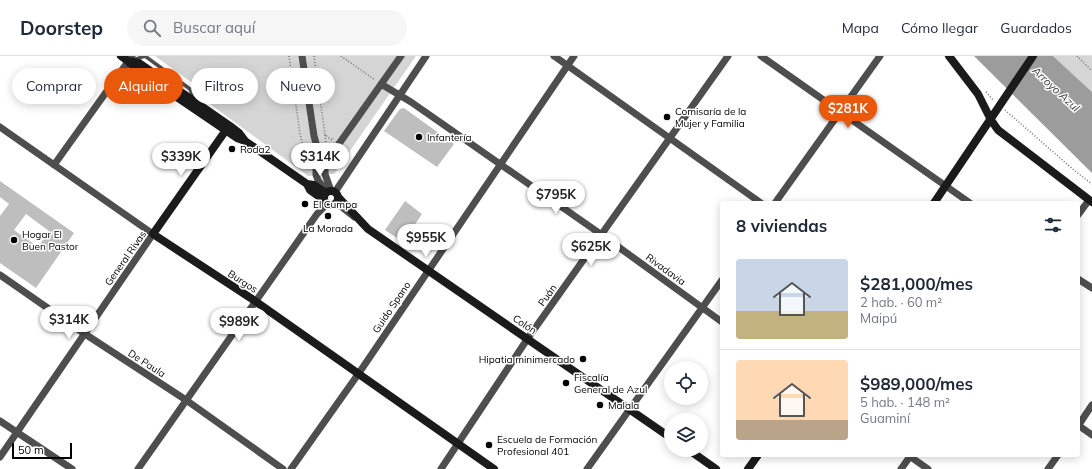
<!DOCTYPE html>
<html lang="es">
<head>
<meta charset="utf-8">
<style>
  :root { --surface:#fff; --page:#f6f6f7; --text:#1f2937; --muted:#747a83; --line:#e0e1e3; --accent:#ea580c }
  body { margin:0; font-family:Mulish,sans-serif; background:var(--page); color:var(--text); height:100vh; display:flex; flex-direction:column; font-size:15px; white-space:nowrap }
  * { box-sizing:border-box; margin:0 }
  p { font-size:13px; color:var(--muted) }
  .icon { flex:none; width:22px; height:22px; fill:none; stroke:currentColor; stroke-width:2; stroke-linecap:round; stroke-linejoin:round }
  .map { position:relative; flex:1; overflow:hidden }
  .side { position:absolute; left:720px; top:145px; width:360px; height:256px; display:flex; flex-direction:column; background:var(--surface); border-radius:4px; box-shadow:0 2px 10px #0003 }
  .side>* { flex:none }
  .banner { position:absolute; left:12px; top:12px; width:380px; height:36px; display:flex; gap:8px }
  .tools { position:absolute; left:664px; top:305px; display:grid; gap:8px }
  .tools a { display:grid; place-items:center; width:44px; height:44px; border-radius:50%; background:var(--surface); box-shadow:0 2px 10px #0003; font-size:20px }
  .scale { position:absolute; left:12px; bottom:10px; width:60px; box-sizing:border-box; padding-left:4px; border:2px solid #000; border-top:0; font-size:11px; line-height:14px; white-space:nowrap; color:#000; -webkit-text-stroke:3px #fff; paint-order:stroke }
  .price { position:absolute; translate:-50% -34px; padding:0 9px; border-radius:14px; background:#fff; color:#222; font-size:13px; line-height:26px; filter:drop-shadow(0 1px 2px #0008) }
  .price::after { content:''; position:absolute; left:50%; top:24px; width:12px; height:9px; margin-left:-6px; background:inherit; clip-path:polygon(0 0,100% 0,50% 100%) }
  .price.current { background:var(--accent); color:#fff }
  ul { padding:0; list-style:none }
  li { display:flex; align-items:center; gap:12px; height:100px; padding:0 16px }
  li+li { border-top:1px solid var(--line) }
  li span { display:grid; place-items:center; flex:none; width:112px; height:80px; border-radius:4px; color:#555 }
  li>.icon { margin-inline-start:auto }
  span .icon { width:48px; height:48px; fill:#fffc; stroke-width:1 }
  li b { font-size:17px }
  h2 { display:flex; justify-content:space-between; align-items:center; height:48px; padding:0 16px; font-size:17px }
  .chip { padding:0 14px; border-radius:18px; background:var(--surface); box-shadow:0 2px 10px #0003; font-size:14px; line-height:36px }
  .chip.current { background:var(--accent); color:#fff }
  header { display:flex; align-items:center; gap:24px; box-sizing:border-box; height:56px; padding:0 20px; background:var(--surface); border-bottom:1px solid var(--line) }
  header strong { font-size:19px }
  nav { display:flex; gap:22px; margin-inline-start:auto; font-size:14px }
  .search { width:280px; height:36px; background:var(--page); display:flex; align-items:center; gap:10px; box-sizing:border-box; padding:0 14px; border-radius:22px; color:var(--muted); font-size:15px }
  .map>svg:first-child { display:block }
  .green { fill:#d5d5d5 }
  .water { fill:#9c9c9c }
  .building { fill:#bebebe; fill-rule:evenodd }
  .lines { fill:none; stroke-linecap:round; stroke-linejoin:round }
  .path { stroke:#707070; stroke-width:1.5; stroke-dasharray:1 2; stroke-linecap:butt }
  .service { stroke:#4e4e4e; stroke-width:3.5 }
  .minor { stroke:#4e4e4e; stroke-width:7 }
  .secondary { stroke:#1b1b1b; stroke-width:8 }
  .poi-dot { fill:#000; stroke:#fff; stroke-width:1.5 }
  .labels { text-anchor:middle; stroke-width:3; stroke-linejoin:round; paint-order:stroke }
  .poi-label { font-size:10px; fill:#000; stroke:#fff; text-anchor:start }
  .street-label { font-size:10px; fill:#000; stroke:#fff }
  .water-label { font-size:11px; font-style:italic; fill:#3d3d3d; stroke:#fff }
</style>
</head>
<body>
<header>
<strong>Doorstep</strong>
<div class="search"><svg class="icon" aria-label="search" viewBox="0 0 24 24"><circle cx="10" cy="10" r="6"/><path d="M15 15l6 6"/></svg>Buscar aquí</div>
<nav><a>Mapa</a><a>Cómo llegar</a><a>Guardados</a></nav>
</header>
<div class="map">
<svg width="1092" height="413" viewBox="0 0 1092 413">
  <rect width="100%" height="100%" fill="#fff"/>
  <!-- green -->
  <path class="green" d="M155,0H416L334,118L308,120L210,48L208,38Z
    M1053,0H1092V36Z"/>
  <!-- water -->
  <path class="water" d="M974,0H1053L1092,36V117Z"/>
  <!-- building -->
  <path class="building" d="M404,52L454,88L437,111L384,75L400,53Z
    M0,125L74,177L36,232L0,207V160L9,148L0,141ZM26,158L49,175L38,191L14,174Z
    M405,145L422,158L403,186L385,174Z"/>
  <g class="lines">
    <!-- path -->
    <path class="path" d="M289,0L300,78L308,108
      M314,0L325,79L332,84L333,82
      M341,0L375,24
      M1077,0L1092,15
      M986,36L994,45
      M1005,54L1075,115L1092,128
      M325,79L326,89"/>
    <!-- service -->
    <path class="service" d="M133,4L145,0L190,33L194,43
      M335,148L354,163"/>
    <!-- minor -->
    <path class="minor" d="M302,0L314,80L320,102L325,111V118L331,135
      M554,0L761,147
      M761,0L970,147
      M381,28L411,46L602,179L722,266
      M0,71L153,178L0,401
      M54,109L132,0
      M327,136L318,124L316,119V111L320,102L336,92L401,0
      M335,136L426,0
      M775,147L880,0
      M1078,159L1089,144
      M0,219L85,278L186,344L283,413
      M1078,223L1092,232
      M0,365L72,413
      M1078,369L1092,379
      M1078,370L1092,349
      M908,399L928,413
      M138,413L317,158L327,148
      M291,413L359,317L574,0
      M441,413L528,282L728,0
      M587,413L722,224
      M901,413L911,399
      M1048,413L1058,399"/>
    <!-- secondary -->
    <path class="secondary" d="M121,0L128,5L134,12L237,82L245,85L307,128L310,134L324,144
      M949,0L978,38L991,64L998,74L1092,146
      M128,5L139,7L230,70L239,77L245,85
      M226,74L153,178L255,245L494,413
      M307,128L314,129L326,137
      M324 142a7 7 0 1 1 14 0a7 7 0 1 1-14 0Z
      M338,141L368,173L671,382
      M934,147L1033,0
      M689,394L716,413
      M748,413L758,399"/>
  </g>
  <!-- markers -->
  <g class="poi-dot">
    <circle cx="667" cy="61" r="4"/>
    <circle cx="419" cy="81" r="4"/>
    <circle cx="232" cy="93" r="4"/>
    <circle cx="305" cy="148" r="4"/>
    <circle cx="328" cy="160" r="4"/>
    <circle cx="14" cy="184" r="4"/>
    <circle cx="583" cy="303" r="4"/>
    <circle cx="566" cy="327" r="4"/>
    <circle cx="600" cy="349" r="4"/>
    <circle cx="489" cy="389" r="4"/>
  </g>
  <g class="labels">
    <!-- poi labels -->
    <g class="poi-label">
      <text x="675" y="59">Comisaría de la<tspan x="675" dy="12">Mujer y Familia</tspan></text>
      <text x="427" y="85">Infantería</text>
      <text x="240" y="97">Roda2</text>
      <text x="313" y="152">El Cumpa</text>
      <text x="328" y="176" text-anchor="middle">La Morada</text>
      <text x="22" y="182">Hogar El<tspan x="22" dy="12">Buen Pastor</tspan></text>
      <text x="575" y="307" text-anchor="end">Hipatia minimercado</text>
      <text x="574" y="325">Fiscalía<tspan x="574" dy="12">General de Azul</tspan></text>
      <text x="608" y="353">Malala</text>
      <text x="497" y="387">Escuela de Formación<tspan x="497" dy="12">Profesional 401</tspan></text>
    </g>
    <!-- street labels -->
    <g class="street-label">
      <text transform="translate(125 202) rotate(-55)" y="4">General Rivas</text>
      <text transform="translate(666 213) rotate(36)" y="4">Rivadavia</text>
      <text transform="translate(243 225) rotate(33)" y="4">Burgos</text>
      <text transform="translate(547 239) rotate(-54)" y="4">Puán</text>
      <text transform="translate(391 251) rotate(-56)" y="4">Guido Spano</text>
      <text transform="translate(525 268) rotate(34)" y="4">Colón</text>
      <text transform="translate(147 307) rotate(33)" y="4">De Paula</text>
    </g>
    <!-- water labels -->
    <g class="water-label">
      <text transform="translate(1056 33) rotate(43)" y="4">Arroyo Azul</text>
    </g>
  </g>
</svg>
<div class="tools">
<a><svg class="icon" aria-label="locate" viewBox="0 0 24 24"><circle cx="12" cy="12" r="6"/><path d="M12 2v4M12 18v4M2 12h4M18 12h4"/></svg></a>
<a><svg class="icon" aria-label="layers" viewBox="0 0 24 24"><path d="M12 4l9 5-9 5-9-5zM3 14l9 5 9-5"/></svg></a>
</div>
<div class="scale">50 m</div>
<b class="price current" style="left:848px;top:73px">$281K</b>
<b class="price" style="left:181px;top:121px">$339K</b>
<b class="price" style="left:320px;top:121px">$314K</b>
<b class="price" style="left:556px;top:159px">$795K</b>
<b class="price" style="left:426px;top:202px">$955K</b>
<b class="price" style="left:591px;top:211px">$625K</b>
<b class="price" style="left:69px;top:284px">$314K</b>
<b class="price" style="left:239px;top:286px">$989K</b>
<div class="banner">
<a class="chip">Comprar</a>
<a class="chip current">Alquilar</a>
<a class="chip">Filtros</a>
<a class="chip">Nuevo</a>
</div>
<section class="side">
<h2>8 viviendas<svg class="icon" aria-label="filters" viewBox="0 0 24 24"><path d="M4 7h16M4 17h16"/><circle cx="9" cy="7" r="2"/><circle cx="15" cy="17" r="2"/></svg></h2>
<ul>
<li><span style="background:linear-gradient(#c9d6e8 65%,#c2b280 0)"><svg class="icon" aria-label="home" viewBox="0 0 24 24"><path d="M3 11l9-7 9 7M6 9v11h12V9"/></svg></span><div><b>$281,000/mes</b><p>2 hab. · 60 m²</p><p>Maipú</p></div></li>
<li><span style="background:linear-gradient(#ffd9b3 75%,#b9a48a 0)"><svg class="icon" aria-label="home" viewBox="0 0 24 24"><path d="M3 11l9-7 9 7M6 9v11h12V9"/></svg></span><div><b>$989,000/mes</b><p>5 hab. · 148 m²</p><p>Guaminí</p></div></li>
</ul>
</section>
</div>
</body>
</html>
